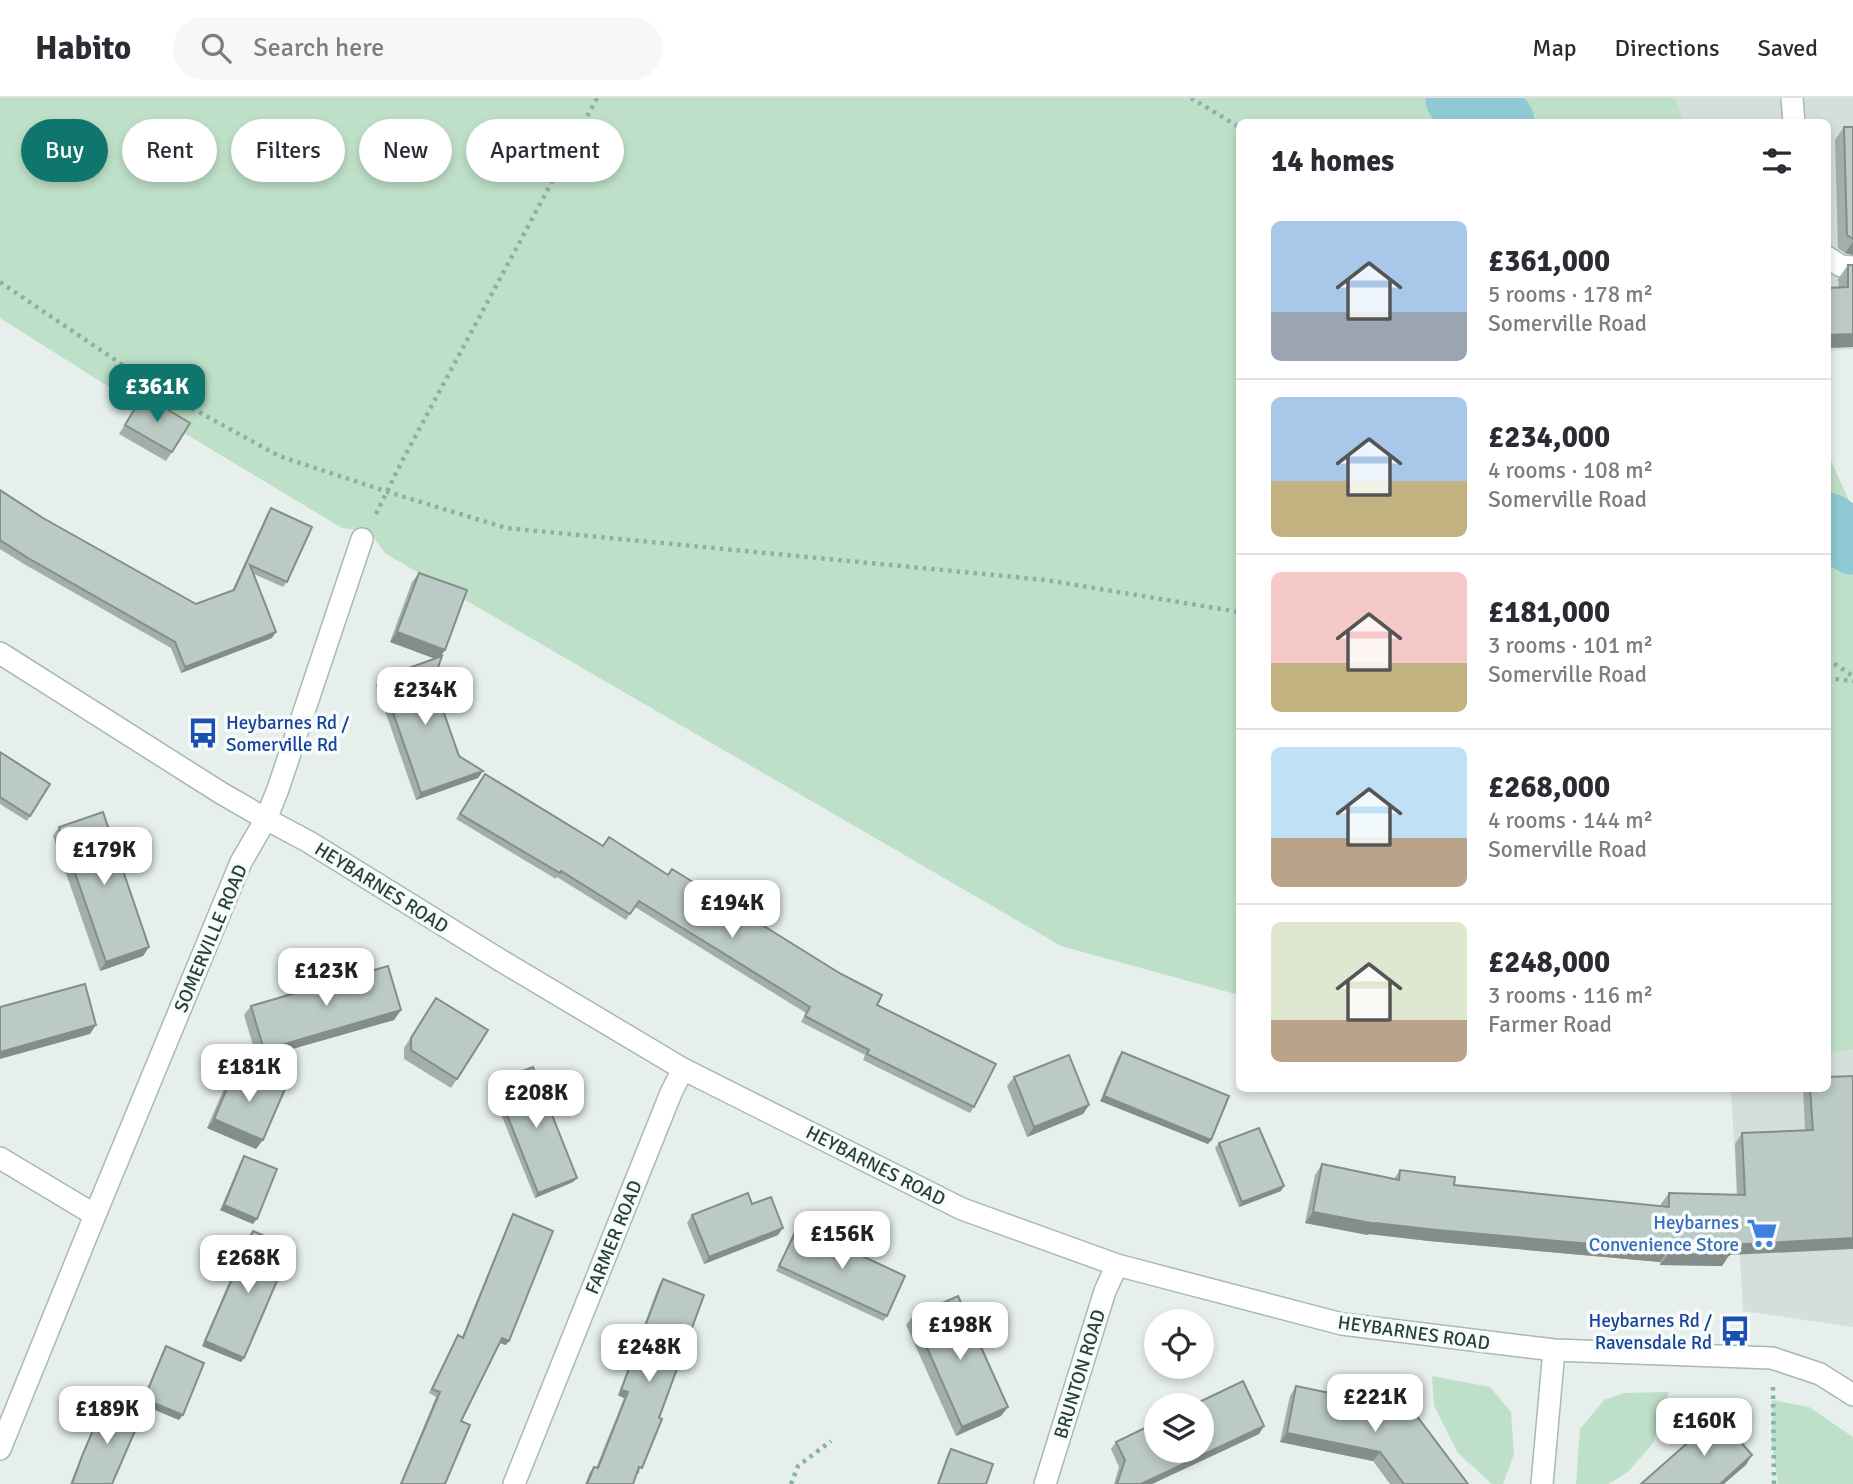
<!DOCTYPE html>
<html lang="en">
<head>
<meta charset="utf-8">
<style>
  :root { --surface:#fff; --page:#f7f7f7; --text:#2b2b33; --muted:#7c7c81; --line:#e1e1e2; --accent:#0f766e }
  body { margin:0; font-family:Signika,sans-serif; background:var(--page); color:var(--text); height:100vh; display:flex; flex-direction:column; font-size:26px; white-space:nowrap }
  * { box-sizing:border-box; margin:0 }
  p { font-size:23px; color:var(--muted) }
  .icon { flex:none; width:38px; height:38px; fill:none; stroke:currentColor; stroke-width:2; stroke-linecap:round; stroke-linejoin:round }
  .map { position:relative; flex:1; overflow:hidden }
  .sheet { position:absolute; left:1236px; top:21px; width:595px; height:973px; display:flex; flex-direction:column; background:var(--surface); border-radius:10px; box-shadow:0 4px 10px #0003 }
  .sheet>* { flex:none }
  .hud { position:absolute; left:21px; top:21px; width:665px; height:63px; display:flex; gap:14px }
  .buttons { position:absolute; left:1144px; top:1211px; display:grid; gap:14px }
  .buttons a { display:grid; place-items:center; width:70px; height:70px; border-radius:50%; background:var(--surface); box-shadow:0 4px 10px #0003; font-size:35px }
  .price { position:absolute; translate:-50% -60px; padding:0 16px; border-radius:14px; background:#fff; color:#222; font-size:23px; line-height:46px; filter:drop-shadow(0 2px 4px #0008) }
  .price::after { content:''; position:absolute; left:50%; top:42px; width:21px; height:16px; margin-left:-10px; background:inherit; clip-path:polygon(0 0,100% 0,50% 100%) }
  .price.on { background:var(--accent); color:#fff }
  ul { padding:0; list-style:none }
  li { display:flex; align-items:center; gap:21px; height:175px; padding:0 35px }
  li+li { border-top:2px solid var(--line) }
  li span { display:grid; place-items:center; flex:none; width:196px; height:140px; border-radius:10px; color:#555 }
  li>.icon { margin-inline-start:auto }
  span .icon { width:84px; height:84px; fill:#fffc; stroke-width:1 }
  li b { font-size:30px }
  h2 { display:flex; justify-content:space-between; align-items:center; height:84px; padding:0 35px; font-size:30px }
  .tag { padding:0 24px; border-radius:32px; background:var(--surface); box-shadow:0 4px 10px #0003; font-size:24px; line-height:63px }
  .tag.on { background:var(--accent); color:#fff }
  header { display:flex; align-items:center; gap:42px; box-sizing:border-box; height:98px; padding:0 35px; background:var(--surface); border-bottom:2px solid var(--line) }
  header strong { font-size:33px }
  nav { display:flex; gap:38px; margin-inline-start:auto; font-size:24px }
  .search { width:490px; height:63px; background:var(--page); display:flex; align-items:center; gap:18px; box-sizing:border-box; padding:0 24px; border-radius:38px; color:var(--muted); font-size:26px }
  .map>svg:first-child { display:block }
  .built { fill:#d4dfda }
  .green { fill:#bfe0c8 }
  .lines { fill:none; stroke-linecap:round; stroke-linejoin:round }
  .river { stroke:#8ec9d4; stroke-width:65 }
  .minor-casing { stroke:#a8b8b2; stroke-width:24 }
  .path { stroke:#86b3a5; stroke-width:4.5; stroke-dasharray:3.5 5; stroke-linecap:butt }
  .minor { stroke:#fff; stroke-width:21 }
  .wall { fill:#a1aea9 }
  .shaded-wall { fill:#838d89 }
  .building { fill:#bbcac4; stroke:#838d89; stroke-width:2 }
  .labels { text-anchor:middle; stroke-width:7; stroke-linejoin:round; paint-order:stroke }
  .transit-label { font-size:19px; fill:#164399; stroke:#f7fbf9; text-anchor:start }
  .street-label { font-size:19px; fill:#24423a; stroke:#f7fbf9 }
  .shop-label { font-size:19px; fill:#366cbe; stroke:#f7fbf9; text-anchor:end }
</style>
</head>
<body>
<header>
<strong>Habito</strong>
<div class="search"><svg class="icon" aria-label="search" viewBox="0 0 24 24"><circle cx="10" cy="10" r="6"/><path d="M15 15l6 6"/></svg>Search here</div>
<nav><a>Map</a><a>Directions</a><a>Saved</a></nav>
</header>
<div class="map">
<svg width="1853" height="1386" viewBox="0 0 1853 1386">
  <rect width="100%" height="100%" fill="#e6efeb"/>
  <!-- built -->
  <path class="built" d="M1675,0H1853V251L1827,253V24H1685Z
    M1853,951V1229L1743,1213L1731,991L1827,990V956Z"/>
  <!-- green -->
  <path class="green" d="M0,0H1675L1685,24H1239V897L1061,848L386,456L369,433L342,430L136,306L0,220Z
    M1827,354L1853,411V951L1827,956Z
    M1432,1278L1490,1289L1511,1314L1514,1356L1503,1386H1492L1458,1355L1434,1308Z
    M1669,1294L1653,1345L1628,1374L1608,1386H1576L1580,1331L1604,1302L1624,1295Z
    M1772,1302L1809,1309L1853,1339V1386H1778L1772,1347Z"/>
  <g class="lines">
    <!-- river -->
    <path class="river" d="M1458,0L1502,24
      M1827,427L1853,444"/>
    <!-- minor casing -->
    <g class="minor-casing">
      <path id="minor" d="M1792,0L1794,24
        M1827,159L1841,168L1853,169
        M0,555L221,695L266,721L309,744L500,862L683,971L962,1111L1117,1167L1342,1226L1554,1252L1772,1260L1820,1276L1853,1297
        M0,1060L95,1117
        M0,1351L95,1117L241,764L266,721L278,691L362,441
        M514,1386L671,995L683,971
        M1045,1386L1105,1193L1117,1167
        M1542,1386L1554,1252"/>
    </g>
    <!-- path -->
    <path class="path" d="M1191,0L1239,29
      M0,184L164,295L279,358L388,394L506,430L1046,482L1239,514
      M376,416L402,363L597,0
      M1827,561L1853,578
      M1827,580L1853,583
      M1773,1289L1774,1386
      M791,1386L798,1368L831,1343"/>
    <!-- minor -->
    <use href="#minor" class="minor"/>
  </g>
  <!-- wall -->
  <path class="wall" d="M1844,29H1853V157L1845,155L1838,150L1835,42Z
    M1848,167H1853V249L1827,250L1839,190L1838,181Z
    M143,297L172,354L166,363L119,336Z
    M0,392L43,420L196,506L232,493L267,416L271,410L287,484L283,489L254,476L272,540L181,575L171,550L24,466L0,451Z
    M419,475L445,552L441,558L433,584L459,658L483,673L478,680L416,702L376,587L381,580L435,560L390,544L412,484Z
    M0,654L50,686L27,723L0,706Z
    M481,681L603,748L877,907L974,1009L970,1015L863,962L865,957L801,924L806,915L635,809L626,822L557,779L556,781L456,721Z
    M59,729L149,849L143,858L100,873L53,738Z
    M436,900L457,981L451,990L404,961V950Z
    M251,908L401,912L394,922L257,961L244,917Z
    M1122,954L1211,1042L1208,1046L1100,1003L1118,959Z
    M236,969L256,1051L207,1030L229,979Z
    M1853,978L1722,1168L1660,1167V1164L1429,1143L1369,1136L1368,1137L1305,1125L1315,1077L1322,1066L1394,1081L1400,1072L1454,1087L1661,1108V1106L1669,1095L1737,1097L1735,1046L1742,1035L1805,1032L1803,990H1827Z
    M1014,979L1089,1007L1083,1016L1027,1039L1007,988Z
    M494,984L577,1080L573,1084L535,1100L490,989Z
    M1219,1045L1281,1093L1239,1109L1215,1050Z
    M244,1058L253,1126L220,1112L241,1063Z
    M752,1106L778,1137L704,1166L687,1125L692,1117Z
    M513,1116L506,1247L499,1245L461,1323L445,1386H400L436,1299L429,1295L455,1242L458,1237L462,1239L510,1121Z
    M798,1128L887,1218L883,1223L776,1173Z
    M253,1133L244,1260L241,1264L202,1248L249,1137Z
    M663,1181L639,1376L637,1375L633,1386H585L590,1374L594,1369L596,1370L624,1300L618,1297L659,1187Z
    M913,1218L1008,1309L1001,1318L956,1338L906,1227Z
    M166,1248L179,1322L141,1306L163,1253Z
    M1296,1288L1468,1386H1390L1373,1363L1280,1344L1290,1298Z
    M105,1304L112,1386H70L102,1308Z
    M1264,1328L1259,1336L1152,1386H1114L1119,1369L1111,1351L1116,1344Z
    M951,1351L986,1386H937L948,1355Z"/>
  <!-- shaded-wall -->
  <path class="shaded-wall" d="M1853,144V157L1845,155Z
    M1853,236V249L1827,250V237Z
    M276,534L272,540L181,575L185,569Z
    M397,534L445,552L438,562L390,544Z
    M483,673L478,680L416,702L421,695Z
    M149,849L143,858L100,873L106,864Z
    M401,912L394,922L257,961L264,952Z
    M96,927L90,936L0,961V954Z
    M1104,998L1211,1042L1208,1046L1100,1003Z
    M1089,1007L1083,1016L1027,1039L1034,1029Z
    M214,1021L263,1042L256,1051L207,1030Z
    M577,1080L573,1084L535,1100L538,1095Z
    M1284,1088L1281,1093L1239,1109L1242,1104Z
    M224,1107L257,1121L253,1126L220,1112Z
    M1313,1114L1668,1153L1660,1164L1429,1143L1369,1136L1368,1137L1305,1125Z
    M783,1130L778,1137L704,1166L709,1159Z
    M1853,1140V1151L1729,1157L1722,1168L1660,1167L1668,1156L1730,1147Z
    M502,1240L509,1243L506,1247L498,1244Z
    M205,1243L244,1260L241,1264L202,1248Z
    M621,1292L628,1294L624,1300L618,1297Z
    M144,1301L183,1317L179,1322L141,1306Z
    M1008,1309L1001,1318L956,1338L962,1329Z
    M1264,1328L1259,1336L1152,1386H1141Z
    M1287,1335L1380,1354L1373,1363L1280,1344Z
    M1752,1357L1746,1367L1724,1386H1720Z"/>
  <!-- building -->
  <path class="building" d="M1844,29H1853V141L1847,137Z
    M1848,167H1853V236L1827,237V190L1848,189Z
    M143,297L190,325L172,354L125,327Z
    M0,392L43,420L196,506L234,492L271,410L312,429L287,484L250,467L276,534L185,569L175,544L28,460L0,442Z
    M419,475L467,492L445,552L397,534Z
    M442,558L433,584L459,658L483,673L421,695L381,580Z
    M0,654L50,686L30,718L0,699Z
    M485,676L603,748L609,739L668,777L672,771L841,876L882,897L877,907L996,966L974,1009L867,956L869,952L805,918L810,909L639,803L630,816L561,773L560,775L460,716Z
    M103,714L149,849L106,864L59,729Z
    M388,868L401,912L264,952L251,908Z
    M85,886L96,927L0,954V909Z
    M436,900L488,932L457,981L411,952V940Z
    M1122,954L1229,998L1211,1042L1104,998Z
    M1069,957L1089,1007L1034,1029L1014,979Z
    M236,969L285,991L263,1042L214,1021Z
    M533,969L577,1080L538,1095L494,984Z
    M1853,978V1140L1730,1147L1729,1157L1668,1156V1153L1437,1132L1376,1125V1126L1313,1114L1322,1066L1399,1082L1400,1072L1455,1079L1454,1087L1669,1109V1095L1745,1097L1742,1035L1813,1032L1810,990H1827V979Z
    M1259,1030L1284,1088L1242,1104L1219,1045Z
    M244,1058L277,1071L257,1121L224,1107Z
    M748,1095L752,1106L771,1099L783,1130L709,1159L692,1117Z
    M513,1116L553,1133L509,1243L502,1240L461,1323L470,1327L445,1386H401L440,1294L432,1291L458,1237L463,1240Z
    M798,1128L905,1178L887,1218L779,1168Z
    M253,1133L291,1150L244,1260L205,1243Z
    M663,1181L704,1197L659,1320L662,1321L642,1370L639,1369L633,1386H587L594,1369L598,1370L628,1294L621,1292Z
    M958,1198L1008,1309L962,1329L913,1218Z
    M166,1248L204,1265L183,1317L144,1301Z
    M1243,1283L1264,1328L1141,1386H1117L1125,1362L1116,1344L1157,1324V1353H1202V1307H1193Z
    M1296,1288L1387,1307L1401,1297L1468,1386H1404L1380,1354L1287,1335Z
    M105,1304L141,1319L112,1386H72L82,1358Z
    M1718,1318L1752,1357L1720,1386H1641Z
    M951,1351L993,1366L986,1386H938Z"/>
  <!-- icons -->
  <defs>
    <g id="bus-bare" transform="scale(2.415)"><path d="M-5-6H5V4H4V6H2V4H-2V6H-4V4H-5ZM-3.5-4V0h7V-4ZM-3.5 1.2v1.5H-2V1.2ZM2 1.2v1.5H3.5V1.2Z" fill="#1a4fb4" stroke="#f7fbf9" stroke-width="2.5" paint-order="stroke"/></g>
    <g id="supermarket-bare" transform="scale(2.415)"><path d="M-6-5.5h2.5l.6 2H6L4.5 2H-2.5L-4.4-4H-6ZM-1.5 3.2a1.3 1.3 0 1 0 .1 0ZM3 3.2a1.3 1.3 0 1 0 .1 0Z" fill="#3f7fe0" stroke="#f7fbf9" stroke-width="2.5" paint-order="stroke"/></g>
  </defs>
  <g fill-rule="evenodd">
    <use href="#bus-bare" x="203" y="635"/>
    <use href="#supermarket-bare" x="1762" y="1135"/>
    <use href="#bus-bare" x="1735" y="1233"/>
  </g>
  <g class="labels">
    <!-- transit labels -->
    <g class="transit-label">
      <text x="226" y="631">Heybarnes Rd /<tspan x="226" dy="22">Somerville Rd</tspan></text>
      <text x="1712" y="1229" text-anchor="end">Heybarnes Rd /<tspan x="1712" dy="22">Ravensdale Rd</tspan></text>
    </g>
    <!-- street labels -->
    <g class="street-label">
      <text transform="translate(382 789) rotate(32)" y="7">HEYBARNES ROAD</text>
      <text transform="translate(210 840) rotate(-67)" y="7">SOMERVILLE ROAD</text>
      <text transform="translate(876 1067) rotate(27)" y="7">HEYBARNES ROAD</text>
      <text transform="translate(613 1139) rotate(-68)" y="7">FARMER ROAD</text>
      <text transform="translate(1414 1234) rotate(8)" y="7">HEYBARNES ROAD</text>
      <text transform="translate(1079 1276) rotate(-73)" y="7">BRUNTON ROAD</text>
    </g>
    <!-- shop labels -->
    <g class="shop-label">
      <text x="1739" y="1131">Heybarnes<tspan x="1739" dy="22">Convenience Store</tspan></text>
    </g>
  </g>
</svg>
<div class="buttons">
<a><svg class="icon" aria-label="locate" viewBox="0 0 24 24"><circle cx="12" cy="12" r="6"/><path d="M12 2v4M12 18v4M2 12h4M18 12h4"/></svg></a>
<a><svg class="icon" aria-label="layers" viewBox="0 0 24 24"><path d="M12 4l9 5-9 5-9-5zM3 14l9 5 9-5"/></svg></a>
</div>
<b class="price on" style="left:157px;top:326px">£361K</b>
<b class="price" style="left:425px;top:629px">£234K</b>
<b class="price" style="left:104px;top:789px">£179K</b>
<b class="price" style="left:732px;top:842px">£194K</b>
<b class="price" style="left:326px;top:910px">£123K</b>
<b class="price" style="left:249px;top:1006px">£181K</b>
<b class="price" style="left:536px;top:1032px">£208K</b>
<b class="price" style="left:842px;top:1173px">£156K</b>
<b class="price" style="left:248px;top:1197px">£268K</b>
<b class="price" style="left:960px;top:1264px">£198K</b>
<b class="price" style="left:649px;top:1286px">£248K</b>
<b class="price" style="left:1375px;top:1336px">£221K</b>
<b class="price" style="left:107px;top:1348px">£189K</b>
<b class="price" style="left:1704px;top:1360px">£160K</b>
<div class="hud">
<a class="tag on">Buy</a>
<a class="tag">Rent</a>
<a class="tag">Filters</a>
<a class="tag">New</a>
<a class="tag">Apartment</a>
</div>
<section class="sheet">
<h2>14 homes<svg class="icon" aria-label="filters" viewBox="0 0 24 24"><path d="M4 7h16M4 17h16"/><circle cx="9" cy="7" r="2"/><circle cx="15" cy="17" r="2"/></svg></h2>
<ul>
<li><span style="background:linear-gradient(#a9c7e8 65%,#9aa5b1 0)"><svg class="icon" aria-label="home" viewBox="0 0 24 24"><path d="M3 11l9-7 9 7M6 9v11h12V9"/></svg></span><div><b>£361,000</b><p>5 rooms · 178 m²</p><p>Somerville Road</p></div></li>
<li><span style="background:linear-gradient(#a9c7e8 60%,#c2b280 0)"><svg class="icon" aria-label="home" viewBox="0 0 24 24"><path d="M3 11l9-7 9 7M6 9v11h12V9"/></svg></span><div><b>£234,000</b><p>4 rooms · 108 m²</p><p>Somerville Road</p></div></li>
<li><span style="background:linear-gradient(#f6c9c9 65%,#c2b280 0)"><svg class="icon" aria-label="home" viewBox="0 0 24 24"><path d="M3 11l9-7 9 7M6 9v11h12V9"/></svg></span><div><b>£181,000</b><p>3 rooms · 101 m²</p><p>Somerville Road</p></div></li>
<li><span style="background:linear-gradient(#bfe0f5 65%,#b9a48a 0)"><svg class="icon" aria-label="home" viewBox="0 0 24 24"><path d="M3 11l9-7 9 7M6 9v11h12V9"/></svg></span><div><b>£268,000</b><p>4 rooms · 144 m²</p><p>Somerville Road</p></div></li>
<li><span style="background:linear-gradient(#dfe7d0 70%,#b9a48a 0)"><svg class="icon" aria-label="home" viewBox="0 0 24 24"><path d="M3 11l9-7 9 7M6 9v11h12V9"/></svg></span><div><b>£248,000</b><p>3 rooms · 116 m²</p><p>Farmer Road</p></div></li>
</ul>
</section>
</div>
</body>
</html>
